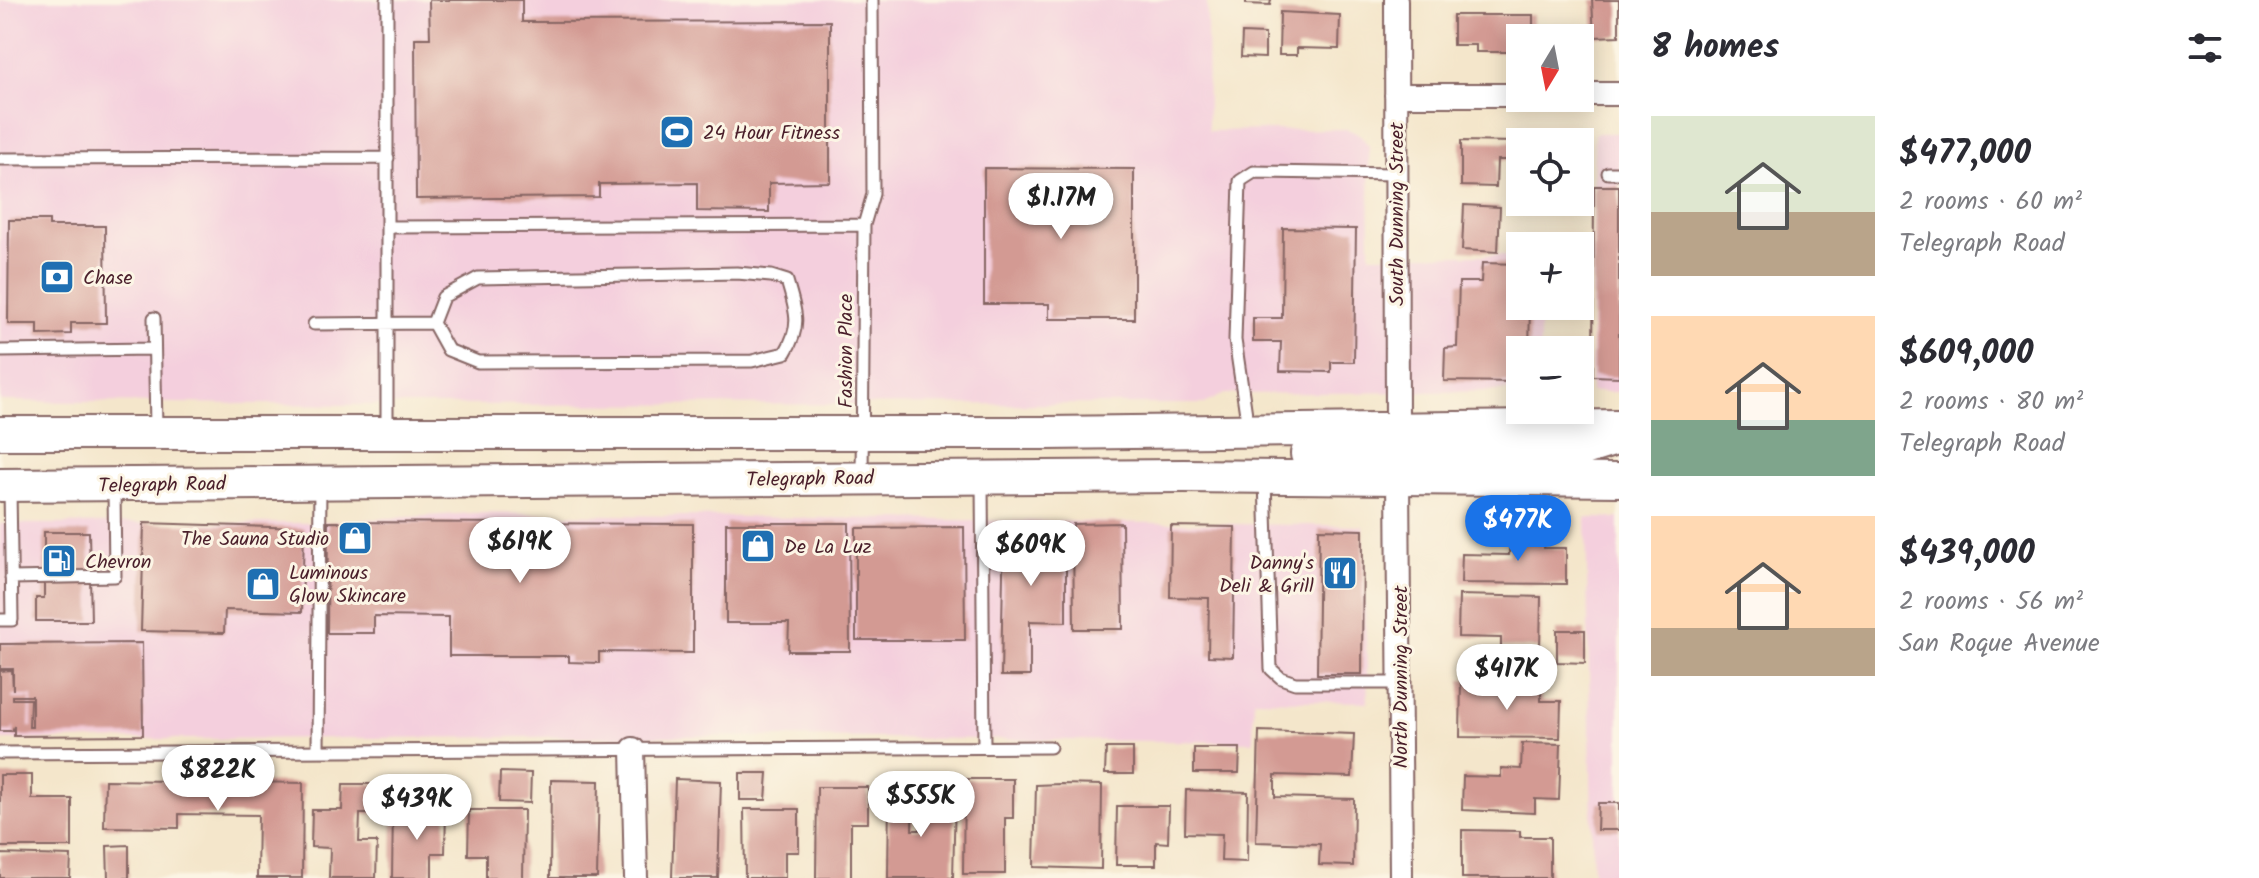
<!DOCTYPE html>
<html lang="en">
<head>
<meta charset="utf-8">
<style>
  :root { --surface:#fff; --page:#f7f7f7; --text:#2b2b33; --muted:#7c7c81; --accent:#1a73e8 }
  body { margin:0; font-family:Kalam,sans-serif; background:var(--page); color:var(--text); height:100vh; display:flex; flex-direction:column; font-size:30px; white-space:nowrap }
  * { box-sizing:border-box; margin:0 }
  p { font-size:26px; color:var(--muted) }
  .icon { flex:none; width:44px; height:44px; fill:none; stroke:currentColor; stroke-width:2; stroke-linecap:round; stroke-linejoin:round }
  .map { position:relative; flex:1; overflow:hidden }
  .drawer { display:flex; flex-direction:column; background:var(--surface); width:640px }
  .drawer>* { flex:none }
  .needle { width:52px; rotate:190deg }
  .buttons { position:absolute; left:1506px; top:24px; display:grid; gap:16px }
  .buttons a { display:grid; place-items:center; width:88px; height:88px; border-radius:0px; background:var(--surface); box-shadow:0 4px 20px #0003; font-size:40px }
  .price { position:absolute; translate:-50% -68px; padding:0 18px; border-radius:28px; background:#fff; color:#222; font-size:26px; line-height:52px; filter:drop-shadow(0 2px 4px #0008) }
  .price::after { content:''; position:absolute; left:50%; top:48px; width:24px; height:18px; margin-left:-12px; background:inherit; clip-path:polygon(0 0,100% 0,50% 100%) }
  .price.current { background:var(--accent); color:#fff }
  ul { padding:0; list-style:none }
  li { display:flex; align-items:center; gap:24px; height:200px; padding:0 32px }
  li span { display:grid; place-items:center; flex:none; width:224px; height:160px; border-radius:0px; color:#555 }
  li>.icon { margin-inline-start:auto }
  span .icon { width:96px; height:96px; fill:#fffc; stroke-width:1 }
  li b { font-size:34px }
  h2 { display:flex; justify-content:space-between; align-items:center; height:96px; padding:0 32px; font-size:34px }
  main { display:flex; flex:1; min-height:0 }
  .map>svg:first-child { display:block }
  .built { fill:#f4cfdd }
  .building { fill:#d39a93; fill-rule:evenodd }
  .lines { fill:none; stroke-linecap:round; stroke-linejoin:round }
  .lane-casing { stroke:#866563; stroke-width:15 }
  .street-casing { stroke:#866563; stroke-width:26 }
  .secondary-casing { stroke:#866563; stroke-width:36 }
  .lane { stroke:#fff; stroke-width:11 }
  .street { stroke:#fff; stroke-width:22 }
  .secondary { stroke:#fff; stroke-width:32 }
  .labels { text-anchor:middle; stroke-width:6; stroke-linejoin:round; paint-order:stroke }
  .poi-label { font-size:20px; fill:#4a1f2b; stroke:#fcf5e5; text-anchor:start }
  .street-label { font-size:20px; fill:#4a1f2b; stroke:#fcf5e5 }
</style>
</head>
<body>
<main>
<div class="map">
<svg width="1619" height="878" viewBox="0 0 1619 878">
  <rect width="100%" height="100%" fill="#fcf5e5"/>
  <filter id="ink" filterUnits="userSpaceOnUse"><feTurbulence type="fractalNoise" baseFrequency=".0125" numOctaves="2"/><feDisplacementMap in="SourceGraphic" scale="16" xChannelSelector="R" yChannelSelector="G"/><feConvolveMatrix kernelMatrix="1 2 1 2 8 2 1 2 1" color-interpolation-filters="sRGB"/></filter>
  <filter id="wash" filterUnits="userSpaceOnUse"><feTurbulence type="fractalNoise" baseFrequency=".006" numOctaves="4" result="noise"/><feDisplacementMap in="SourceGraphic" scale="32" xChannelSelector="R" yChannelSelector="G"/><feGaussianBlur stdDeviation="1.8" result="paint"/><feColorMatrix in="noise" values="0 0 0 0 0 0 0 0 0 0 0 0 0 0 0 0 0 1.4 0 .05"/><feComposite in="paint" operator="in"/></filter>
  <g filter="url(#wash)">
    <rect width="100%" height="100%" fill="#f4e6cb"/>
    <!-- built -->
    <path class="built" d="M0,0H1207L1208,131L1347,129L1359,134L1369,146L1370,255H1520V306H1540V350H1520V391L1224,394L1204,404L353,405L0,401Z
      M1594,133H1619V392H1591Z
      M475,513L1363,526L1368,702L1254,700L1253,742L685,736L0,740V524L309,523Z
      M1586,518H1619V878H1593Z"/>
    <g id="blocks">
      <!-- building -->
      <path class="building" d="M429,0H522V22L830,21V182L769,183V212L697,211V183L599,184V197L416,199L415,38H430Z
        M1246,0H1271L1270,5L1246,4Z
        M1592,0H1619V36L1594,37Z
        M1280,12L1340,15L1339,49L1297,48V55H1279Z
        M1453,15H1533V38H1520V52H1476V45H1453Z
        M1242,33L1265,34V58L1241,57Z
        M1461,141L1515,142V160H1497L1496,187L1461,186Z
        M984,168L1134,169V319H1049V304H984Z
        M1594,186H1619V377L1593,376Z
        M1464,205L1500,207L1498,252L1462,250Z
        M9,220H49V226H105L106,323H71V334L38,335V324H8Z
        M1283,228L1356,229L1354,362H1331V372L1280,371L1281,342H1253V318H1282Z
        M1482,263L1520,264V306H1530L1529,350H1520V382L1444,381L1445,348L1457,347L1459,282H1481Z
        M328,522L693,524V653L599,652V663L569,662V656H449V617L374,616V633H327Z
        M144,523L304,528L302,612L225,610L224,633L141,631Z
        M726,523H849L850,651H788L789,623H726Z
        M1004,523L1066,524V622L1030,621V676H1001Z
        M1122,523L1123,629H1074L1073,524Z
        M1171,526L1235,527L1233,657L1208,656L1209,598L1170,597Z
        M964,527L965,640H856V528Z
        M1319,529L1363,530L1362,674H1317Z
        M1510,530H1544V548H1566V584L1461,583L1462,554L1509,555Z
        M44,532H89L91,621H36V598H44Z
        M1459,595L1541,597L1540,648L1501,647V638L1458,637Z
        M1557,630H1585V663L1557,662Z
        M142,643L143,735L14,736V726L12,731H0V671L12,670L13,690V669H0V644ZM12,696H32V727H29L30,699H12Z
        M1461,679L1493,680V688H1541V701H1561L1560,738L1460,737Z
        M1259,731L1354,734L1352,777L1275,775V797L1354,799L1353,866L1319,865L1320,844L1256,842Z
        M1522,743L1561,744L1559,800L1535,799V813L1462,810L1463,776L1501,777V768L1521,769Z
        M1106,748H1133V774H1105Z
        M1194,748H1240L1239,773H1194Z
        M500,772L531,773L530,803L499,802Z
        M740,773H768L766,800H740Z
        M0,775H32V799H72V847H0Z
        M675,779L721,781L718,878H672Z
        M964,779H1013V818H1005V874H963Z
        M105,780L303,783L302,878H257L258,815L179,814V828L104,827Z
        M551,780L599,781L597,878H550Z
        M343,784H375V814H360L359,842H377L376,878H329L330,848L311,847L312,810H342Z
        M1060,784L1102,785L1101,869L1034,867L1036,785Z
        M817,787H868V823H851V878H816Z
        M1186,790L1248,792L1247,862L1221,861L1222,834L1185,833Z
        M889,796L913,797L912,830H920L921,798H955L953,878H888Z
        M1598,803H1619V830H1597Z
        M1117,806H1169L1168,843L1156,842V865H1116Z
        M744,809H799V852H785V878H745Z
        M393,810L446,811L445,853H432V878H392Z
        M469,810H524L523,878H486V855H468Z
        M1462,830L1520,831V837H1550V878H1462Z
        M129,845V878H108L107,846Z
        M0,854L71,856L70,878H0Z"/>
    </g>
  </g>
  <g filter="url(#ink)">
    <use href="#blocks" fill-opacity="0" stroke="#866563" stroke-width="2"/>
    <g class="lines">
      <!-- lane casing -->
      <g class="lane-casing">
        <path id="lane" d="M0,159L388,158
          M1608,173H1619
          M388,227L864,225
          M737,273L771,276L787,281C796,312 802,325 785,353L752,361L478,362L448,350L433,323L443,297L478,278Z
          M154,318L156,429
          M314,324L433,323
          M0,351L153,349
          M1248,428L1235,340L1240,181L1254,172L1396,174
          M387,432V0
          M862,477L864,225L873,194L872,0
          M982,480L984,747
          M1265,480L1271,669L1281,678L1295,683H1400
          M11,578L115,576L114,489
          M0,620H12L10,489
          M318,751L320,483
          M0,753L1050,747"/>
      </g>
      <!-- street casing -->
      <g class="street-casing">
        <path id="street" d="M1396,0L1397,427
          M1580,94H1619
          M1396,95H1520
          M1398,476L1401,878
          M633,749L636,878"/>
      </g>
      <!-- secondary casing -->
      <g class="secondary-casing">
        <path id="secondary" d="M0,433H1047L1619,426
          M1307,454L1375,452L1393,441L1397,427
          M1398,476L1401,465L1426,451L1584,449L1619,438
          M0,485L1184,476L1619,480"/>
      </g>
      <!-- lane -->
      <use href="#lane" class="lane"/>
      <!-- street -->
      <use href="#street" class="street"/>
      <!-- secondary -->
      <use href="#secondary" class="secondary"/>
    </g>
  </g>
  <!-- icons -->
  <defs>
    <g id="stadium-square" transform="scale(1.8)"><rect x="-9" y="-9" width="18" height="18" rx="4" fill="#1f6fb2" stroke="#fcf5e5"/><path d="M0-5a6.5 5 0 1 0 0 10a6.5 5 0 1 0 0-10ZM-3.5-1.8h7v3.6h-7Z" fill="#fff"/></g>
    <g id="bank-square" transform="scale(1.8)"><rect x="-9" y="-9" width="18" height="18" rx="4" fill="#1f6fb2" stroke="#fcf5e5"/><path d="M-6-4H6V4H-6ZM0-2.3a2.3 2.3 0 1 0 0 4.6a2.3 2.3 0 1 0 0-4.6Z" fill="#fff"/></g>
    <g id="shop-square" transform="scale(1.8)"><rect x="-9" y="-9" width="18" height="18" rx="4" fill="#1f6fb2" stroke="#fcf5e5"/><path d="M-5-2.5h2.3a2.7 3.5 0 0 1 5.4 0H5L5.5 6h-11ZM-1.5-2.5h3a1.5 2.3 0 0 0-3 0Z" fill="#fff"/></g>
    <g id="fuel-square" transform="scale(1.8)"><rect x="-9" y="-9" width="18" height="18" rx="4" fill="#1f6fb2" stroke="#fcf5e5"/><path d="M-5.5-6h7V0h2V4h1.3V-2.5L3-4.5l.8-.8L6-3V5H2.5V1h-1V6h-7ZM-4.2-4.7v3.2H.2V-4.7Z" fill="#fff"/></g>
    <g id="restaurant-square" transform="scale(1.8)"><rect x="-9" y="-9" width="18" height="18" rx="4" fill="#1f6fb2" stroke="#fcf5e5"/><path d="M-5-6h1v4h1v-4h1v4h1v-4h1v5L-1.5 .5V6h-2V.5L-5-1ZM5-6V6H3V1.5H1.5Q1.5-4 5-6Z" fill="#fff"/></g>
  </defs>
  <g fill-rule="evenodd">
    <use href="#stadium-square" x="677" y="132"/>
    <use href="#bank-square" x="57" y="277"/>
    <use href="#shop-square" x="355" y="538"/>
    <use href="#shop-square" x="758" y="546"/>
    <use href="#fuel-square" x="59" y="561"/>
    <use href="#restaurant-square" x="1340" y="573"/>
    <use href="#shop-square" x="263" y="584"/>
  </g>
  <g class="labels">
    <!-- poi labels -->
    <g class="poi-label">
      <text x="703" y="139">24 Hour Fitness</text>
      <text x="83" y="284">Chase</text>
      <text x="329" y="545" text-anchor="end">The Sauna Studio</text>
      <text x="784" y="553">De La Luz</text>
      <text x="85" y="568">Chevron</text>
      <text x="1314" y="569" text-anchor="end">Danny's<tspan x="1314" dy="23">Deli &amp; Grill</tspan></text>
      <text x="289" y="579">Luminous<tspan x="289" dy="23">Glow Skincare</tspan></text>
    </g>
    <!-- street labels -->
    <g class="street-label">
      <text transform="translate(1396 214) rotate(-90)" y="7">South Dunning Street</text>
      <text transform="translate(845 351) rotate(-90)" y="7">Fashion Place</text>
      <text transform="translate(810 478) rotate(-1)" y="7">Telegraph Road</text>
      <text transform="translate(162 484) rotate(-1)" y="7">Telegraph Road</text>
      <text transform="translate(1400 677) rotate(-90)" y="7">North Dunning Street</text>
    </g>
  </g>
</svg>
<div class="buttons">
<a><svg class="needle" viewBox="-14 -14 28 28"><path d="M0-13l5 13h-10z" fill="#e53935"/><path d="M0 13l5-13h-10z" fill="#7c7c81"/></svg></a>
<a><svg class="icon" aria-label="locate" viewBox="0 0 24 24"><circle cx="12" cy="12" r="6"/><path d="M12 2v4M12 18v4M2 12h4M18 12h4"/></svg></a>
<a>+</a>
<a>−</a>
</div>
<b class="price" style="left:1061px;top:241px">$1.17M</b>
<b class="price current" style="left:1518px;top:563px">$477K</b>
<b class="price" style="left:520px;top:585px">$619K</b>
<b class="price" style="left:1031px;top:588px">$609K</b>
<b class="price" style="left:1507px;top:712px">$417K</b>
<b class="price" style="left:218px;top:813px">$822K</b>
<b class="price" style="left:921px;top:839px">$555K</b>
<b class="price" style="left:417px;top:842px">$439K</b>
</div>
<section class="drawer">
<h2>8 homes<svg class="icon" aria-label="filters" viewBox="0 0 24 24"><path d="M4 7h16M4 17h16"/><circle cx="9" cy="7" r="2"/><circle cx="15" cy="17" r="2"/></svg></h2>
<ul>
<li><span style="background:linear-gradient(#dfe7d0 60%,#b9a48a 0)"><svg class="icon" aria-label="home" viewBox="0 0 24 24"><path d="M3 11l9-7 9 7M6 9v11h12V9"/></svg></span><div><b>$477,000</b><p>2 rooms · 60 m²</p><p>Telegraph Road</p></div></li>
<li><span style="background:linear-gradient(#ffd9b3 65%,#7fa58c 0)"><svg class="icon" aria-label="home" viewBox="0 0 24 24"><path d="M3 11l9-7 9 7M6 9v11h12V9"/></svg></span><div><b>$609,000</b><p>2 rooms · 80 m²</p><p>Telegraph Road</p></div></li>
<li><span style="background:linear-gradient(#ffd9b3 70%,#b9a48a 0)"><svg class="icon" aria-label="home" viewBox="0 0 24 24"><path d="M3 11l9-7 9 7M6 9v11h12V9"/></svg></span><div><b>$439,000</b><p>2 rooms · 56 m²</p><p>San Roque Avenue</p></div></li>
</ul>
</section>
</main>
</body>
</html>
